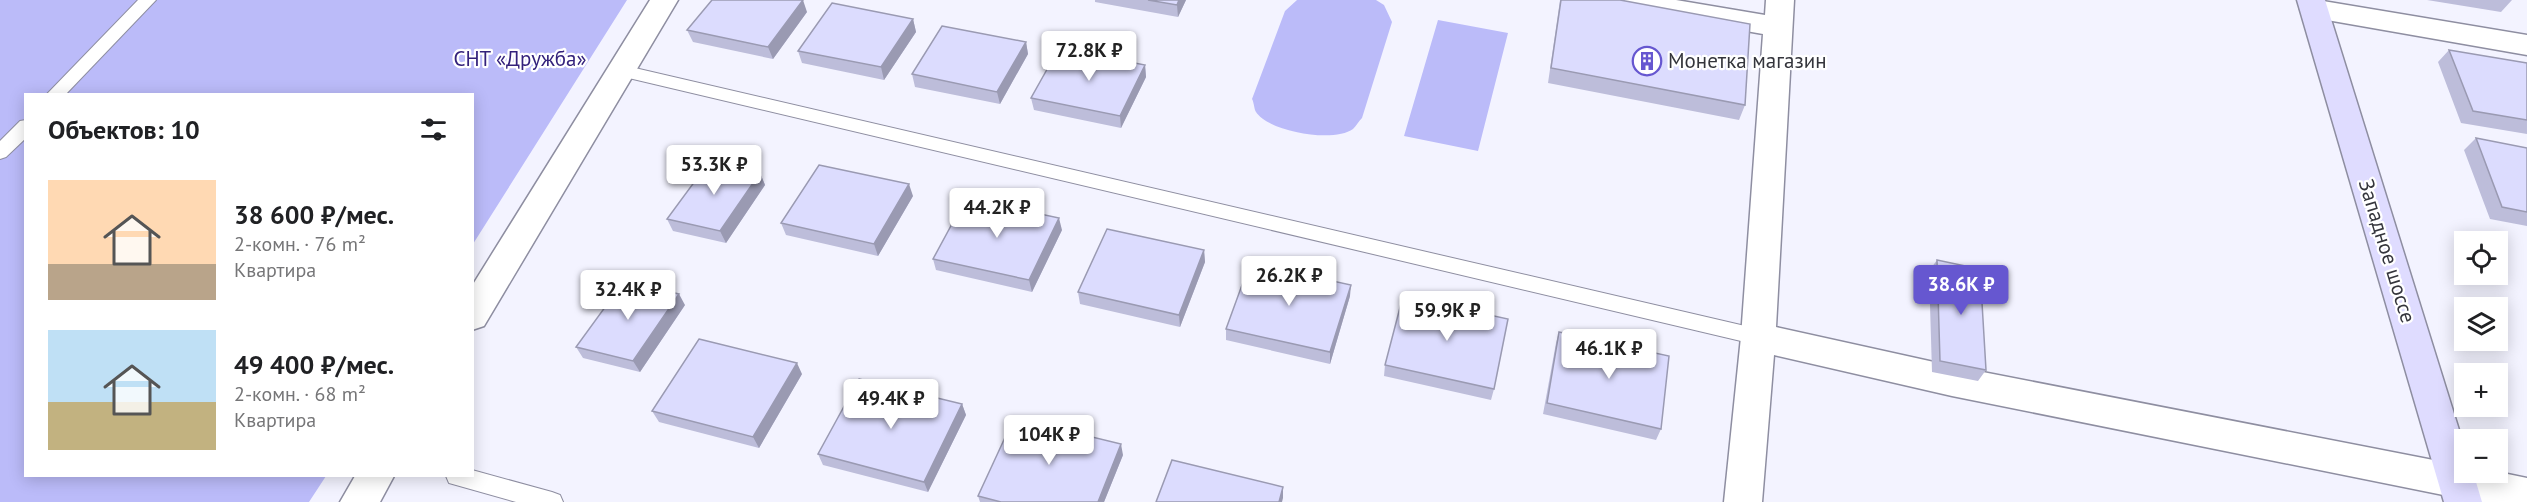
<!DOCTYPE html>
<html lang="ru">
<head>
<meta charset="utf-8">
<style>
  :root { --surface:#fff; --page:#f6f6f6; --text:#202124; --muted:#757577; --accent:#6657d0 }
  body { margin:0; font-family:"PT Sans",sans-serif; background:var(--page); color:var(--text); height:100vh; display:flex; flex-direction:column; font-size:22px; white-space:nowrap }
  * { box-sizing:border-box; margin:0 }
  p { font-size:20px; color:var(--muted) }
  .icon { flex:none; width:33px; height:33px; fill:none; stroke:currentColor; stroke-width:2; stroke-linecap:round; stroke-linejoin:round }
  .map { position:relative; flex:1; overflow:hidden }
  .details { position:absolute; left:24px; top:93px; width:450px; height:384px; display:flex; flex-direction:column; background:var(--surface); border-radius:0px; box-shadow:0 3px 15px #0003 }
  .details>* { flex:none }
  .controls { position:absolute; left:2454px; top:231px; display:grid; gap:12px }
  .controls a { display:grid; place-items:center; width:54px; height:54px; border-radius:0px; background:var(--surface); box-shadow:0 3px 15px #0003; font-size:30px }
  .price { position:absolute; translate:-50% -51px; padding:0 14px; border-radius:6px; background:#fff; color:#222; font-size:20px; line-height:39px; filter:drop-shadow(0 2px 3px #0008) }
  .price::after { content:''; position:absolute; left:50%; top:36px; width:18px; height:14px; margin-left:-9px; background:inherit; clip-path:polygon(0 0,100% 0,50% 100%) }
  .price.selected { background:var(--accent); color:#fff }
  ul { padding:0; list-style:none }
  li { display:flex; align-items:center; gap:18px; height:150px; padding:0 24px }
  li span { display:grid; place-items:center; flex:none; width:168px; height:120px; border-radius:0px; color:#555 }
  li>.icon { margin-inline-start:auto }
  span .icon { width:72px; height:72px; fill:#fffc; stroke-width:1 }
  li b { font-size:26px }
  h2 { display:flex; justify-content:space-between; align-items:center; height:72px; padding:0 24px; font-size:26px }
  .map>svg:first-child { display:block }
  .green { fill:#bbbbf9 }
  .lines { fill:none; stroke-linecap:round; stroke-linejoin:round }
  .service-casing { stroke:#8e8ea1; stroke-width:2 }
  .minor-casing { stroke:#8e8ea1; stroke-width:3 }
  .secondary-casing { stroke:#8e8ea1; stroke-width:3 }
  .service { fill:#fff; fill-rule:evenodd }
  .minor { fill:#fff; fill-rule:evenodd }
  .secondary { fill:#dfdcff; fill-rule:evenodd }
  .wall { fill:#bdbdda }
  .shaded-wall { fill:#9a9ab2 }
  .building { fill:#dcdcfe; stroke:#9a9ab2; stroke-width:1.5 }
  .labels { text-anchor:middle; stroke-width:4.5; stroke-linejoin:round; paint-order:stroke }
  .park-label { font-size:21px; fill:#33217b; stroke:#fff }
  .poi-label { font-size:21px; fill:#34353c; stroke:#fff; text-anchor:start }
  .street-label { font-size:21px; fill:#34353c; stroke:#fff }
</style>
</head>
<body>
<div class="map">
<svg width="2527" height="502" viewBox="0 0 2527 502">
  <rect width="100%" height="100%" fill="#f3f3ff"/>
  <!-- green -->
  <path class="green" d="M0,0H627L473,244L472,94H26V476H326L309,502H0Z
    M1297,0H1376L1384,5L1392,22L1362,118C1359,121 1356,126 1353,129C1334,143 1269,132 1256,112C1254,109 1254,102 1252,99L1285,11Z
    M1438,20L1508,33L1478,151L1404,136Z"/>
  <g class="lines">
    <!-- service casing -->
    <g class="service-casing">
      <path id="service" d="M138,0H156L66,94H47Z
        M622,65L1758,329L1765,331L1768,337L1765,343L1758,345L616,75L613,71Z
        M26,120V138L6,157L0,159V141L20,121Z
        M472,470L552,492L560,495L563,502H516L449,483L446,476H472Z"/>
    </g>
    <!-- minor casing -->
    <g class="minor-casing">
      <path id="minor" d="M650,0H678L484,326L472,330V286Z
        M1607,0H1676L1765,15L1766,0H1794L1776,327L1952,366L2464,466V472H2498L2527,478V502H2478L1952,396L1774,355L1762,502H1724L1741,337L1763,34L1621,9L1611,7Z
        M2317,0L2527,35V55L2304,16L2300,9L2304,2Z
        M355,476H394L380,502H340Z"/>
    </g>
    <!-- secondary casing -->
    <g class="secondary-casing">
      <path id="secondary" d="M2297,0H2325L2464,446V472H2473L2482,502H2444Z"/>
    </g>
    <!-- service -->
    <use href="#service" class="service"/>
    <!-- minor -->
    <use href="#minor" class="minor"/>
    <!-- secondary -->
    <use href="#secondary" class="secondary"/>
  </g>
  <!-- wall -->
  <path class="wall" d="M1095,0H1186L1178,17L1095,2Z
    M1560,0H1620L1745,105L1739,120L1548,83Z
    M2427,0H2512L2501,12Z
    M807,12L773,59L693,42L687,30Z
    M913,19L916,32L884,80L802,63L798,51Z
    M1026,42L1028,54L1000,104L915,87L912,74Z
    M2449,50L2527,63V134L2461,123L2438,62Z
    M1145,65L1146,77L1121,128L1034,110L1031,98Z
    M2476,138L2527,148V226L2490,219L2464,150Z
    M760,173L765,185L726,243L673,231L667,219Z
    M913,196L878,256L786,235L781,223Z
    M1062,230L1032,292L936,270L933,259Z
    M1204,250L1205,262L1180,327L1080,304L1078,292Z
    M1937,260L1986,370L1978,381L1932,372L1929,271Z
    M1350,296L1330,364L1226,340V329Z
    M685,305L640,372L583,358L576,347Z
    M1559,332L1661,429L1656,440L1543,414L1556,343Z
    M1385,365L1494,389L1491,400L1384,376Z
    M802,374L759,448L659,422L652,411Z
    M962,404L966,415L928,492L823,465L818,454Z
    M1123,455L1104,502H980L978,496Z"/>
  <!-- shaded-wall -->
  <path class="shaded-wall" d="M803,0L807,12L773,59L768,47Z
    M1179,0H1186L1178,17L1177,5Z
    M913,19L916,32L884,80L881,67Z
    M1026,42L1028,54L1000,104L997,92Z
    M1145,65L1146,77L1121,128L1120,116Z
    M760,173L765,185L726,243L720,231Z
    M909,184L913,196L878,256L874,244Z
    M1059,218L1062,230L1032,292L1029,280Z
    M1204,250L1205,262L1180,327L1179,315Z
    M1351,285L1350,296L1330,364V352Z
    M679,294L685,305L640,372L633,361Z
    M797,363L802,374L759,448L753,437Z
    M962,404L966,415L928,492L924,482Z
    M1121,444L1123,455L1104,502H1098Z
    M1283,487V498L1282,502H1279Z"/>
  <!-- building -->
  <path class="building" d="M712,0H803L768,47L687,30Z
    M1148,0H1179L1177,5Z
    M1561,0H1620L1750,24L1745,105L1551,68Z
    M832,3L913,19L881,67L798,51Z
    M942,26L1026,42L997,92L912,74Z
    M1059,48L1145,65L1120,116L1031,98Z
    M2449,50L2527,63V120L2473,111Z
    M2476,138L2527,148V212L2502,207Z
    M709,162L760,173L720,231L667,219Z
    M819,165L909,184L874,244L781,223Z
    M966,198L1059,218L1029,280L933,259Z
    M1107,229L1204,250L1179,315L1078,292Z
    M1937,260L1980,269L1986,370L1940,361Z
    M1250,263L1351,285L1330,352L1226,329Z
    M624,281L679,294L633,361L576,347Z
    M1403,296L1508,319L1494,389L1385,365Z
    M1559,332L1669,356L1661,429L1547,403Z
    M699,339L797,363L753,437L652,411Z
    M859,379L962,404L924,482L818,454Z
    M1014,418L1121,444L1098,502H1001L978,496Z
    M1172,460L1283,487L1279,502H1156Z"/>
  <!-- icons -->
  <defs>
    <g id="building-ring" transform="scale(1.5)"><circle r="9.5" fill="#fff" stroke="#6657d0" stroke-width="1.5"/><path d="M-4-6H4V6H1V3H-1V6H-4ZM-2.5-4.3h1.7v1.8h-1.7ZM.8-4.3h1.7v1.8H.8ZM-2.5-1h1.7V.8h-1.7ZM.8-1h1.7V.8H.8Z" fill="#6657d0"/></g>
  </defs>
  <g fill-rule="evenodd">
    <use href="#building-ring" x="1647" y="61"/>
  </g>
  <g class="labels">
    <!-- park labels -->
    <g class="park-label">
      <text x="520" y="66">СНТ «Дружба»</text>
    </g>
    <!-- poi labels -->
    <g class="poi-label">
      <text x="1668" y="68">Монетка магазин</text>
    </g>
    <!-- street labels -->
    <g class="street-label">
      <text transform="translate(2387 251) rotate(73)" y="7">Западное шоссе</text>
    </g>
  </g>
</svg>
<div class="controls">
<a><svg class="icon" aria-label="locate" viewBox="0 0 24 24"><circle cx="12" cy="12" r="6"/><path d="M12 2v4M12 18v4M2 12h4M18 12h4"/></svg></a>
<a><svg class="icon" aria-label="layers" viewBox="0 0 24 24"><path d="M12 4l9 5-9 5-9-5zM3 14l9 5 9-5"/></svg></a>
<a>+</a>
<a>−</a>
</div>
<b class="price" style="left:1089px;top:82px">72.8K ₽</b>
<b class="price" style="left:714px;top:196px">53.3K ₽</b>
<b class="price" style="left:997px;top:239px">44.2K ₽</b>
<b class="price" style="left:1289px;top:307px">26.2K ₽</b>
<b class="price selected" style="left:1961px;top:316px">38.6K ₽</b>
<b class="price" style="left:628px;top:321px">32.4K ₽</b>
<b class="price" style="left:1447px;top:342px">59.9K ₽</b>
<b class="price" style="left:1609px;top:380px">46.1K ₽</b>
<b class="price" style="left:891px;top:430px">49.4K ₽</b>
<b class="price" style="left:1049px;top:466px">104K ₽</b>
<section class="details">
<h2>Объектов: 10<svg class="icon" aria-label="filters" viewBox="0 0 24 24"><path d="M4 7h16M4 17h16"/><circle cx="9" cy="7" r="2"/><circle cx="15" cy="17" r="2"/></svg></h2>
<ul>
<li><span style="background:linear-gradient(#ffd9b3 70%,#b9a48a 0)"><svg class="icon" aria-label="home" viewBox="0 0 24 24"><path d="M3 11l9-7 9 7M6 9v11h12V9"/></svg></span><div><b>38 600 ₽/мес.</b><p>2-комн. · 76 m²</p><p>Квартира</p></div></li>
<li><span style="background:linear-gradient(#bfe0f5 60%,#c2b280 0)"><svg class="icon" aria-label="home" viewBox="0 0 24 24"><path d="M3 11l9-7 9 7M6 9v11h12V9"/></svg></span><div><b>49 400 ₽/мес.</b><p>2-комн. · 68 m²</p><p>Квартира</p></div></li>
</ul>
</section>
</div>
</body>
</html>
